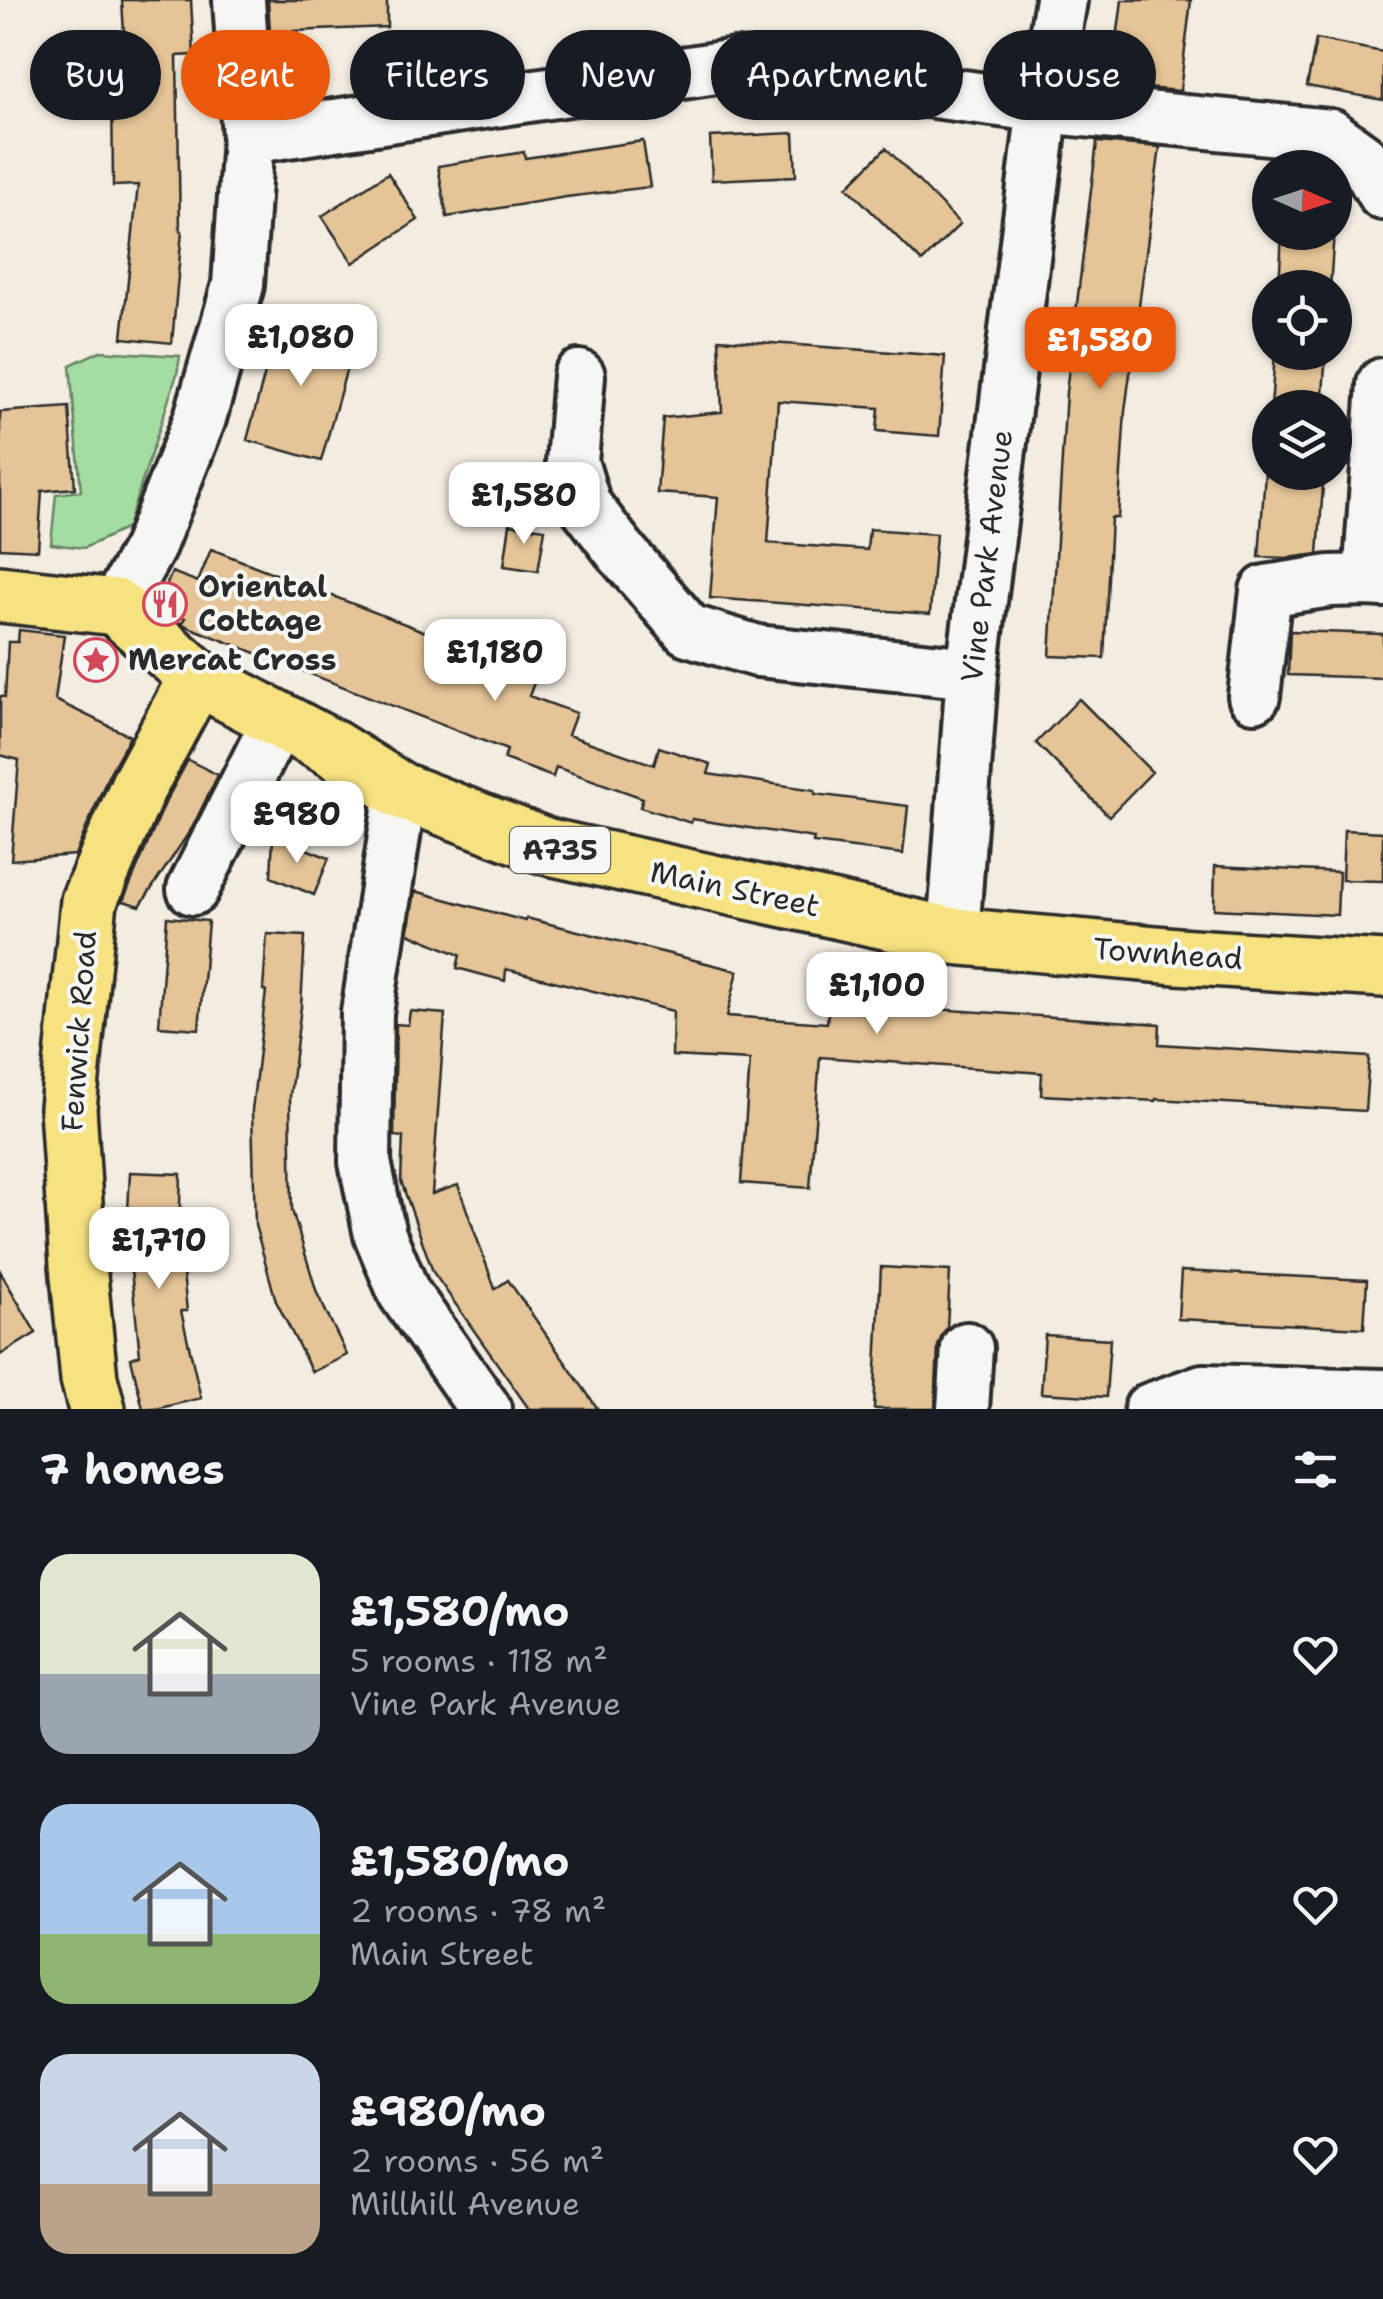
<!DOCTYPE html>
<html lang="en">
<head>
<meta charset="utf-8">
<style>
  :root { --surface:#171b24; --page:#242831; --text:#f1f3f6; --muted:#9ea1a6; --accent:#ea580c }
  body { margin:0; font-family:"Shantell Sans",sans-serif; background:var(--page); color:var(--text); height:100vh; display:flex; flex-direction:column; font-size:38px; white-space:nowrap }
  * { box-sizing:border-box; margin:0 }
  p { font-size:32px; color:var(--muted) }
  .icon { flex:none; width:55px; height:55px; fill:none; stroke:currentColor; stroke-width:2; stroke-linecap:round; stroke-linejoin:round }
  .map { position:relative; height:1409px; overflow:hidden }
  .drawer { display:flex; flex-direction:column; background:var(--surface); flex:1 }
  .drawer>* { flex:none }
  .top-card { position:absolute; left:30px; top:30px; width:1325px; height:90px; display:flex; gap:20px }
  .needle { width:65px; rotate:93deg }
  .fabs { position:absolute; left:1252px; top:150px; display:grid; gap:20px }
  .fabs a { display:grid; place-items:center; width:100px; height:100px; border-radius:50%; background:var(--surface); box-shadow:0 2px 8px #0004; font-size:50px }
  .price { position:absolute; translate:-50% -85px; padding:0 22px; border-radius:20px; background:#fff; color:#222; font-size:32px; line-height:65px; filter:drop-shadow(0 2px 5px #0008) }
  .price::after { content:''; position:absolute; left:50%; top:60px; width:30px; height:22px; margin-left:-15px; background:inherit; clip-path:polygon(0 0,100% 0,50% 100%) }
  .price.on { background:var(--accent); color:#fff }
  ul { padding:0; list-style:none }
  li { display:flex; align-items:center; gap:30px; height:250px; padding:0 40px }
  li span { display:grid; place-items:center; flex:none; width:280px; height:200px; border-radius:30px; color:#555 }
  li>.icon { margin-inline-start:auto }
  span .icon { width:120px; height:120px; fill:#fffc; stroke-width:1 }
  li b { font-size:42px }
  h2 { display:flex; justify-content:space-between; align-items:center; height:120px; padding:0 40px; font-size:42px }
  .tag { padding:0 35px; border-radius:45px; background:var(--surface); box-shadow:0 2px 8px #0004; font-size:35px; line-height:90px }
  .tag.on { background:var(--accent); color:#fff }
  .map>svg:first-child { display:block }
  .green { fill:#a4dda1; stroke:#688466; stroke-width:2.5 }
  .building { fill:#e5c597; stroke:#2b2b2b; stroke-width:2.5 }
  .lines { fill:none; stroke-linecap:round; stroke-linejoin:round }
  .minor-casing { stroke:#2b2b2b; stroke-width:58 }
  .major-casing { stroke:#2b2b2b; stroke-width:62 }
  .minor { stroke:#f6f6f2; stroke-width:50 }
  .major { stroke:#f7e281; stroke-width:55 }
  .labels { text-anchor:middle; stroke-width:8; stroke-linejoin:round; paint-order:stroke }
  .shield { fill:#f6f6f2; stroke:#686867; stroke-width:2.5 }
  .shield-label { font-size:28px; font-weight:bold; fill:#2b2b2b }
  .street-label { font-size:30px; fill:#2b2b2b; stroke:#f6f6f2 }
  .poi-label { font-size:30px; font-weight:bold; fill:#2b2b2b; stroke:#f6f6f2; text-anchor:start }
</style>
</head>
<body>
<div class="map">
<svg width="1383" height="1409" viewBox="0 0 1383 1409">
  <rect width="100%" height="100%" fill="#f3ece0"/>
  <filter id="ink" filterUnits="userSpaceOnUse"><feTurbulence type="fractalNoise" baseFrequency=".01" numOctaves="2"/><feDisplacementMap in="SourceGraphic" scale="20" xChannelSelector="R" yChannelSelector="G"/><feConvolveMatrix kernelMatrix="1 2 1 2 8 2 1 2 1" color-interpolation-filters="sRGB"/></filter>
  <g filter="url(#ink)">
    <!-- green -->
    <path class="green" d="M100,351L180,356L177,374L127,528L84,548L51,544L56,494L81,491L70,365Z"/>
    <!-- building -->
    <path class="building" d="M122,0H191L194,55L177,56L180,231H182L172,343L122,338L138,185L113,186L112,85H127Z
      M268,0H387V27L270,32Z
      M1122,0H1191L1180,91L1111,85Z
      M1316,39L1383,52V100L1307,86Z
      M794,133L796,176L712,180L710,137Z
      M643,141L650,187L566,197L447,217L438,166L524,152L525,158Z
      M1097,142L1160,147L1125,411L1118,518H1111L1104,658L1050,656L1066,392Z
      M886,148L960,224L922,262L847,187Z
      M388,173L418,220L353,263L322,216Z
      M1282,232H1334L1330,288H1279Z
      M280,317L355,339L321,461L247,440Z
      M719,339L945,356L939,436L877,431L879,408L778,401L768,543L867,550L869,529L936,534L930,614L710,598L718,497L657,493L663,418L722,412Z
      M1275,352H1326L1322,408H1271Z
      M69,407L75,488L42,491L38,550L0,548V412Z
      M1265,472H1324L1318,554L1288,558L1259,557Z
      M510,524L545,529L538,571L504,566Z
      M211,549L537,675L529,696L576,713L568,735L654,765L659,747L711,764L708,774L815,790V794L908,806L903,854L813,843L814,838L692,819L691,823L640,807L643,798L556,767L553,777L504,759L507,750L186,626L182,623L185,618L169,612L159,603L172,572L198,582Z
      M19,630L64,635L55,700L130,736L109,774L75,855L11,860L19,760L0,755V696L5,697L8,642H18Z
      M1290,631L1383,634V678L1288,675Z
      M1079,699L1152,772L1109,816L1036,743Z
      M188,760L218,775L192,828L140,906L123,901L166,801Z
      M1344,830L1383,832V881L1342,880Z
      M273,836L329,858L314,895L271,877Z
      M1215,866L1339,872L1337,915L1214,909Z
      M415,891L525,921L526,918L738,971L727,1016L827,1023L829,1002L1160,1024L1159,1044L1369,1057L1365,1111L1156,1099V1101L1041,1095L1042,1073L820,1057L810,1188L741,1183L750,1060L672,1056L673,1011L506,969L505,981L457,968L460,955L408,933Z
      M167,917L208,921L199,1029L159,1026Z
      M267,934L305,936L301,1007L290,1096L292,1210L317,1293L347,1355L312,1372L276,1301L255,1225L252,1110L266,991L263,990Z
      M410,1011L445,1014L432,1194L458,1185L495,1289L508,1280L598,1409H529L433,1272L401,1181L403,1137L394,1136L396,1024L408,1025Z
      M130,1172L181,1174L179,1235L187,1311H181L201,1398L156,1409H143L131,1358L140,1355L127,1233Z
      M881,1267L950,1271L947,1328L943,1333L938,1346L935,1409H874Z
      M0,1271L36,1333L0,1355Z
      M1181,1271L1367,1280L1364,1328L1178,1319Z
      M1045,1335L1110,1339L1106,1397L1041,1393Z"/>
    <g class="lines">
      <!-- minor casing -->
      <g class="minor-casing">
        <path id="minor" d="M248,138L736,65L1043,107L1330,135L1363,159L1383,194
          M579,376L572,462L585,505L621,552L688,630L757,651L972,673
          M1383,384L1369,580L1383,581
          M116,607L149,548L200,418L238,285L248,138L239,0
          M1254,696L1266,591L1330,581L1369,580
          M401,791L367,1013L365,1162L380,1235L404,1293L485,1409
          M193,889L278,720
          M953,936L972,673L1043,107L1061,0
          M963,1409L967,1348
          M1150,1409L1203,1390L1383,1395"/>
      </g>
      <!-- major casing -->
      <g class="major-casing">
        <path id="major" d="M0,594L116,607L197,677L332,748L401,791L545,846L953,936L1177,956L1383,969
          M97,1409L89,1379L78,1265L68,1108L89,901L138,787L197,677"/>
      </g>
      <!-- minor -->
      <use href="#minor" class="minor"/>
      <!-- major -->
      <use href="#major" class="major"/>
    </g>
  </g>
  <!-- icons -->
  <defs>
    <g id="restaurant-ring" transform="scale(2.25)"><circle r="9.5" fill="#f6f6f2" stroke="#d1495b" stroke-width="1.5"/><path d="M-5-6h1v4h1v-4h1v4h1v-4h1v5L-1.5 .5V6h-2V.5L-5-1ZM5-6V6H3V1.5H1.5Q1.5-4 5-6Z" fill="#d1495b"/></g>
    <g id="sight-ring" transform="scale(2.25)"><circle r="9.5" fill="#f6f6f2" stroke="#d1495b" stroke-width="1.5"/><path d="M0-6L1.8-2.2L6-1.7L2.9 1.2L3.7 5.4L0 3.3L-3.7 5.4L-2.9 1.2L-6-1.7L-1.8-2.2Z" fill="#d1495b"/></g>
  </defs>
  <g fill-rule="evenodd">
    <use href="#restaurant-ring" x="165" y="604"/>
    <use href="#sight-ring" x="96" y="660"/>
  </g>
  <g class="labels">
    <!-- shield labels -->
    <rect class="shield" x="510" y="827" width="100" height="46" rx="8"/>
    <g class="shield-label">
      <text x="560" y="860">A735</text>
    </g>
    <!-- street labels -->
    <g class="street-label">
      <text transform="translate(987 556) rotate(-83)" y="10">Vine Park Avenue</text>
      <text transform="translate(735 889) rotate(12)" y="10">Main Street</text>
      <text transform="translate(1168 954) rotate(4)" y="10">Townhead</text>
      <text transform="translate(79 1031) rotate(-86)" y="10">Fenwick Road</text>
    </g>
    <!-- poi labels -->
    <g class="poi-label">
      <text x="198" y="597">Oriental<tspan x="198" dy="34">Cottage</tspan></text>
      <text x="128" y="670">Mercat Cross</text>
    </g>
  </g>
</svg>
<div class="fabs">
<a><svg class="needle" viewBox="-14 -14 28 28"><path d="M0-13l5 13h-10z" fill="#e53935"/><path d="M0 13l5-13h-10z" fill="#9ea1a6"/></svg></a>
<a><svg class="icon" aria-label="locate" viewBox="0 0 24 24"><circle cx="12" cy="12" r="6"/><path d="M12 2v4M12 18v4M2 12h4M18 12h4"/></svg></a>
<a><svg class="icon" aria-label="layers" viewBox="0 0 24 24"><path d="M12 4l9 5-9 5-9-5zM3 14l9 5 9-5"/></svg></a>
</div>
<b class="price" style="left:301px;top:389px">£1,080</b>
<b class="price on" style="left:1100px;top:392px">£1,580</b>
<b class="price" style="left:524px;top:547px">£1,580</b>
<b class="price" style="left:495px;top:704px">£1,180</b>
<b class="price" style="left:297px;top:866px">£980</b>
<b class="price" style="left:877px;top:1037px">£1,100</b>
<b class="price" style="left:159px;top:1292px">£1,710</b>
<div class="top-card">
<a class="tag">Buy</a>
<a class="tag on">Rent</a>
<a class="tag">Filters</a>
<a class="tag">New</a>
<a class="tag">Apartment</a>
<a class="tag">House</a>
</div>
</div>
<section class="drawer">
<h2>7 homes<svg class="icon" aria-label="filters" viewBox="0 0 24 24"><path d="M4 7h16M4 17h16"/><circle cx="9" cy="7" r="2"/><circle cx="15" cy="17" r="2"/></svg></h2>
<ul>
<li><span style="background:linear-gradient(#dfe7d0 60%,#9aa5b1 0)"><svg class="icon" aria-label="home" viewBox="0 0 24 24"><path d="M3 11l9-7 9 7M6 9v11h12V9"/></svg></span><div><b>£1,580/mo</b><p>5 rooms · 118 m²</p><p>Vine Park Avenue</p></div><svg class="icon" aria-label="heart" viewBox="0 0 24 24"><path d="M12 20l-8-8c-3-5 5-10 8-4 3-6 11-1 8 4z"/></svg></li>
<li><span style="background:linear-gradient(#a9c7e8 65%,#8fb573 0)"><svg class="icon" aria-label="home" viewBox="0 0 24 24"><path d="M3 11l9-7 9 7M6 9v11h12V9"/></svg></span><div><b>£1,580/mo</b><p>2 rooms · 78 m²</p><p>Main Street</p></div><svg class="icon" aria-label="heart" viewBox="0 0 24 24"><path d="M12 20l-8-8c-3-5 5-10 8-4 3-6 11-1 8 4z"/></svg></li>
<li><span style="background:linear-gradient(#c9d6e8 65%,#b9a48a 0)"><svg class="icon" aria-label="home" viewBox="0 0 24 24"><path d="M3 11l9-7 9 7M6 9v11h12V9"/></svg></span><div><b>£980/mo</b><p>2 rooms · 56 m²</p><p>Millhill Avenue</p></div><svg class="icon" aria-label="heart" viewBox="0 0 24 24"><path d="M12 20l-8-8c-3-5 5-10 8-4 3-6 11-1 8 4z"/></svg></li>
</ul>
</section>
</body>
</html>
